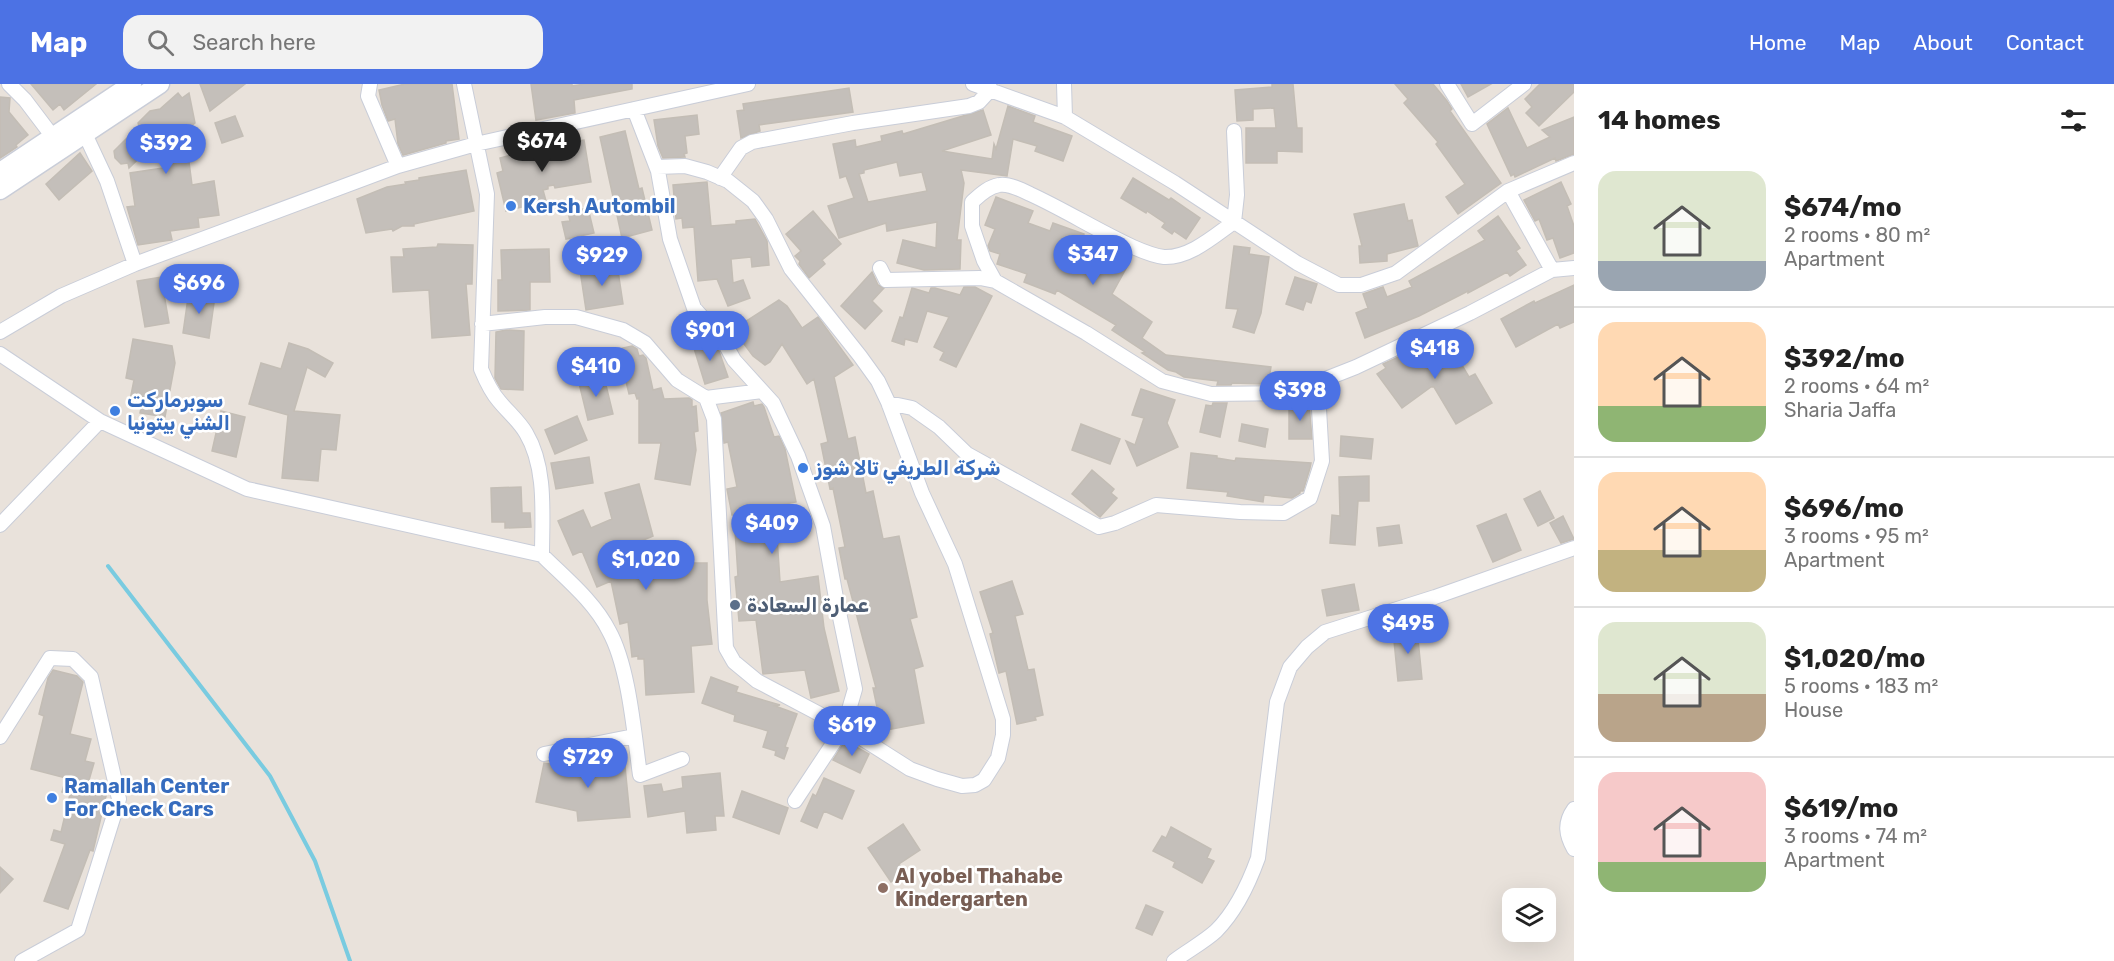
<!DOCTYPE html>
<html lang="en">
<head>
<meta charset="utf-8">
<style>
  :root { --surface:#fff; --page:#f2f2f2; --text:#222; --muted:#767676; --line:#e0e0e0; --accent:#4c72e4 }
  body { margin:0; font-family:Rubik,Cairo,sans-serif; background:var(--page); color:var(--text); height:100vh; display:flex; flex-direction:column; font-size:22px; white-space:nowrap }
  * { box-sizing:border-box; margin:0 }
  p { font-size:20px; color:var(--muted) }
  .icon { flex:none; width:33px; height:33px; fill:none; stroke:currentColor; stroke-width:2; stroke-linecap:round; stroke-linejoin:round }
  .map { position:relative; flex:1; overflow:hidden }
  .details { display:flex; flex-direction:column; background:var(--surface); width:540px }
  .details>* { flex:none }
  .tools { position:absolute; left:1502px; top:804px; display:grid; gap:12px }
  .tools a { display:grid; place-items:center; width:54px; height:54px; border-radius:12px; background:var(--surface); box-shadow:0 6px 24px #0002; font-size:30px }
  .price { position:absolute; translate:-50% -51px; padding:0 14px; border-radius:21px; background:var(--accent); color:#fff; font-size:20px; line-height:39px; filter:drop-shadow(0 2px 3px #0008) }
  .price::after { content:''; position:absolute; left:50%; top:36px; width:18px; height:14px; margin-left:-9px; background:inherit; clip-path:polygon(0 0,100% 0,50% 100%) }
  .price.selected { background:#222; color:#fff }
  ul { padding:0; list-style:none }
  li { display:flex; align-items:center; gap:18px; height:150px; padding:0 24px }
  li+li { border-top:2px solid var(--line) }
  li span { display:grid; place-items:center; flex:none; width:168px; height:120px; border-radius:18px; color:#555 }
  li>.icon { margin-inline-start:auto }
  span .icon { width:72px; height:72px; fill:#fffc; stroke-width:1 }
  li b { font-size:26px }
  h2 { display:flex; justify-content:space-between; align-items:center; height:72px; padding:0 24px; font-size:26px }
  header { display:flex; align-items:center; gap:36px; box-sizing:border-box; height:84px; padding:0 30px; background:var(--accent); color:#fff }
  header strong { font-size:28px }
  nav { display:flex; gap:33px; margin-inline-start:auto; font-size:21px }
  .search { width:420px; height:54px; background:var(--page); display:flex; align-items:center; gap:15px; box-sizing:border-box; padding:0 21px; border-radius:18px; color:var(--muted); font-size:22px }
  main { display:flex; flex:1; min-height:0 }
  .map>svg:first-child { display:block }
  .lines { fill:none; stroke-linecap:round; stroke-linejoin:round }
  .stream { stroke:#79cbe0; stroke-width:4 }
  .building { fill:#c4bfba; stroke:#c3bdb5; stroke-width:1.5; fill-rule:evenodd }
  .minor-casing { stroke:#c9cdd8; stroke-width:16 }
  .secondary-casing { stroke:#c9cdd8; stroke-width:21 }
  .minor { stroke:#fff; stroke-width:14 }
  .secondary { stroke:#fff; stroke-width:18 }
  .shop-dot { fill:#3f7fe0; stroke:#fff; stroke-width:2 }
  .service-dot { fill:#5c6f8a; stroke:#fff; stroke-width:2 }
  .education-dot { fill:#8d6e63; stroke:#fff; stroke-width:2 }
  .labels { text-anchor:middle; stroke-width:5; stroke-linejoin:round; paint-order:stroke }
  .shop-label { font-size:20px; font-weight:bold; fill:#366cbe; stroke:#fff; text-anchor:start }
  .service-label { font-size:20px; font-weight:bold; fill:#4e5e75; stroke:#fff; text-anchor:start }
  .education-label { font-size:20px; font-weight:bold; fill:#785e54; stroke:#fff; text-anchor:start }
</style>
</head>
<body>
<header>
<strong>Map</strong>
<div class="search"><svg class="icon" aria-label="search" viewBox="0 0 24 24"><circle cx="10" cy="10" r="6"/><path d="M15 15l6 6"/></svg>Search here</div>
<nav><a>Home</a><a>Map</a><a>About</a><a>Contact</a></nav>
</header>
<main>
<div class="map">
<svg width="1574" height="877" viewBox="0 0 1574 877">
  <rect width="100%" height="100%" fill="#e9e2db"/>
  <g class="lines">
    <!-- stream -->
    <path class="stream" d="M108,482L270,692L315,777L350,877"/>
  </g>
  <!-- building -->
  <path class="building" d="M31,0H96L64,26L60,20L53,26Z
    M200,0H245L210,27Z
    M405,0H452L459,55L446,57V59L403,71L398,60L395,35L388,37L382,21L379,6Z
    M531,0H572V2L585,0H632V5L574,16L575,29L536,36Z
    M1272,0H1293L1297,44H1302V68L1277,67V79H1246V44H1276L1274,24L1253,25V36L1237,37L1235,6L1272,3Z
    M1395,0H1433L1447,17L1452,25L1450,27L1501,99L1458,130L1446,113L1465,100L1436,60L1438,58L1404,19L1408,15Z
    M1461,0H1491L1468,13Z
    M1540,0H1574V8L1539,42L1526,29L1532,23L1525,15Z
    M849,4L853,28L759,41L760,47L741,54L737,27L744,26L743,20Z
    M178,9L182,14L189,9L195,39L173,56L197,47L199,59L188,70L192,101L214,97L219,131L198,134L199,143L170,147L172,156L138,161L127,123L135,122L130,89L163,84L158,56L129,84L128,79L121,80L115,74L114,67L139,42L138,39L150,27L160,25Z
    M0,13L10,14L9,28L28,51L16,61L17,63L0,74Z
    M1008,22L1035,32L1033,38L1072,52L1063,77L1035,67L1037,62L1013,55L1007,92L961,86L964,99L957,156H961L960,185L924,186L897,179L903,156L936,164L937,138L887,147L886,139L839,154L828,122L854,114L846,92L840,94L833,60L855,56L856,63L882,57L881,52L902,47L903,50L983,26L991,51L942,67L992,75L994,60L996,65ZM897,78L900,92L922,88L927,107L868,118L859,90L864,89V86Z
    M1508,24L1527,64L1550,53L1542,46L1574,33V70L1556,77L1555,74L1515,93L1514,90L1511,92L1487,40Z
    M697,31L699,50L685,52L687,69L684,70L685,73L663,74L658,62L654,36Z
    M235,32L243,52L222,59L215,39Z
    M625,47L639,105L642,104L652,146L622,154L600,53Z
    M584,56L591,98L555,104L554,101L548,102V105L543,106L546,117L506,127L497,89L503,87L500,74L546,62Z
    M80,69L92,87L59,116L46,100Z
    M466,86L474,127L414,140V142H402L393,147L392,145L366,149L357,115L387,103L406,100L405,98L419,96V94Z
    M1133,94L1169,116L1171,114L1200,134L1186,155L1174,147L1172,150L1162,143L1165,139L1147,127L1146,129L1121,114Z
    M707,98L711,142L736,140V137L755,135L767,157L769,181L752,183L751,173L731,175L733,199L743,196L750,214L728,222L717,195L698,197L694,143L683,144L682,134L676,135L673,101Z
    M1561,98L1571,120L1567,122L1574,142V169L1560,174L1553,154L1547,156L1539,135L1535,137L1524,116Z
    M996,113L1033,127L1028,139L1050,147L1053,139L1084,150L1083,154L1129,179L1112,210L1152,238L1142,254L1166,271L1271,283L1269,295L1265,300L1232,299L1231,301H1217L1218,297L1184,293L1176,288L1168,286L1142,269L1145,268L1112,246L1116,241L1057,206L1055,210L1024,198L1027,190L997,180L1000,170L990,167L988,162L995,145L985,141Z
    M1404,120L1408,137L1412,136L1418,162L1387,170V177L1360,179L1359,162H1362L1354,130Z
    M588,124L594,149L566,155L562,138L570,137L568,128Z
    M813,127L841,160L822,176L825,180L809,194L799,180L800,177L795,172L801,167L786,150Z
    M1498,132L1520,164L1516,167L1526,181L1510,192L1507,188L1468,209V207L1419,232L1365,254L1356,229L1368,224L1363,210L1383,203L1387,213L1412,203L1409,197L1485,156L1478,147Z
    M438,160L473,161L472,200H466L470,251L432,254L429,206L393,208L391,173H404L403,165L437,163Z
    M1234,162L1250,164L1249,170L1269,173L1261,229L1254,249L1233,243L1238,225L1226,224Z
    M549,165L550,198H530V226L498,227V196H502L501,166Z
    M617,180L623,220L586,226L580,186Z
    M872,188L878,201L884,204L872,217L882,227L865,245L841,222Z
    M161,193L169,239L145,243L137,197Z
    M1295,193L1317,200L1311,219L1306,217L1303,226L1286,220Z
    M1574,201V238L1560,244L1558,240L1516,263L1501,235L1534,217L1535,219Z
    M964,203H975L992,212L956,283L940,276L944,268L934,263L949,233L927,227L917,258L905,255L904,261L892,257L900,233L903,234L912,204L929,209L931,204H935L960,211Z
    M189,207L215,212L209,254L183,249Z
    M779,216L787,222L802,244L818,233L853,281L834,293L848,355L855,353L866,409L873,407L883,455L899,452L917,533L910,535L923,582L914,585L924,639L882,647L873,604H876L847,495H845L839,464L845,463L833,404L830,405L821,360L828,358L814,295L807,300L782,260L770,278L765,281L753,272L735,248L740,241Z
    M506,246L524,247L523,306L501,305L495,294L496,248Z
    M1444,251L1469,293L1475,290L1492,319L1456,340L1434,303H1431L1402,324L1377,290L1386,284L1383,280L1405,270L1407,272Z
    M133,255L172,262L175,279L165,333L140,329L141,324L129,321L134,296L126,294Z
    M709,255L719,267L728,293L705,300L693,261Z
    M289,259L308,265L333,279L325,293L307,283L294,327L340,331L336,366L321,365L318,397L282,394L288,331L249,320L261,279L281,285Z
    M632,262L637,265L639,272L643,271L646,274L653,306L661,304L664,315L689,314L692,316V323L696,322L698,347L694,348L696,366L690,401L655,395L661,359H639V314L637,315L635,309L629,310L618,265Z
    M604,293L613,330L588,336L579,299Z
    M1141,305L1175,316L1167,339L1178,363L1137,382L1126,357L1135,361L1144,334L1132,331Z
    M753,318L754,322L762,320L764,323L774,353L779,352L785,365L796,418L775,422L780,498L818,492L824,544L839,607L811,614L805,586L763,590L756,536L739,537L735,493L738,492L734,431H732L727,405L737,403L728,358L724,359L721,329Z
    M1213,319H1227L1220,353L1200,348L1206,321L1212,322Z
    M1289,320H1309L1312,355H1289Z
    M221,327L245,333L236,373L212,367Z
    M577,332L587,356L555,370L545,346Z
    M1081,340L1120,355L1110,380L1072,366Z
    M1242,340L1268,345L1265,363L1239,357Z
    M1341,352L1373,355L1371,375L1340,372Z
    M1191,369L1217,372V374L1235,377L1236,374L1311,379L1310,384L1303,407H1300V409L1292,414L1264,411L1263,418L1227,412L1228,408L1187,404Z
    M589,373L593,399L556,405L551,379Z
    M1092,386L1114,405L1111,409L1117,414L1100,433L1072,410Z
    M1369,392V417H1358L1355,461L1330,459L1332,431L1340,432L1339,393Z
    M639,400L653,452L641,457L650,479H707V516L712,560L691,562L694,608L646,611L644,575H638V572L632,573L628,538L620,540L611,497L597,503L582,467L573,471L558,437L583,426L591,444L612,435L605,409Z
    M521,403L522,429H530L531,443L505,444V438H492L491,404Z
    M1540,407L1554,434L1538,442L1524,415Z
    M1506,430L1521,466L1493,478L1477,442Z
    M1563,432L1574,455L1561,459L1550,439Z
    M1399,441L1402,459L1379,462L1377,444Z
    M1012,497L1023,530L1015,532L1028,586L1034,585L1043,631L1035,633L1036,636L1017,640L1006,587L999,589L990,550L993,549L980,508Z
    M1354,500L1359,526L1327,532L1322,506Z
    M1417,545L1422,595L1398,597L1393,547Z
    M53,586L77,592L83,598L70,650L91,655L85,677L94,679L87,703L107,708L93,767L90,766L68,825L44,817L65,760L51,756L54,746L61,748L70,710L62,708L66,694L31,685L44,632L39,630L48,594Z
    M711,593L738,603L736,608L780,621L775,622L797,630L785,663L788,664L784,675L775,671L776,667L763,663L768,647L734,637L735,631L702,619Z
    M845,657L869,670L860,689L833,676Z
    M624,672L630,733L578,737L577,727L536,718L544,679L582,685L581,677Z
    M720,689L724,732H715L716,746L687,749L685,727L648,733L644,702L661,700L663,708L683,704L682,693Z
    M824,694L854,707L842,735L824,727L817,744L801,737L813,710L816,712Z
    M742,707L788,724L779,750L733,733Z
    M903,740L920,766L899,780L905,789L891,798L868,764Z
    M1171,743L1211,765L1207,774L1214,777L1202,799L1173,783L1175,778L1153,767L1162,752L1166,754Z
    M0,783L13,795L0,809Z
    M1146,821L1163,828L1152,851L1136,844Z"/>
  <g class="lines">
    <!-- minor casing -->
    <g class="minor-casing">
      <path id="minor" d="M9,0L25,16L53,53
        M464,0L487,110L481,285C486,297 491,308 499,317C508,328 519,337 526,349C547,384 542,432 542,471C565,494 594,517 609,547C629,583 634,649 640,691L682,675
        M973,0L1065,33L1175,99L1297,179L1339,201H1361L1396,189L1508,107L1574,79
        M1064,0L1065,33
        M1447,0L1472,40L1524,0
        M634,25L658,87L670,155L694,224L724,258L734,276L773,319L798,372L823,442L836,514L855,605L844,643L795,717
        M1234,47L1237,111L1234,138C1214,152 1190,174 1164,173C1154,172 1142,167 1133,163C1098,147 1065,126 1030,110C1022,106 1008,99 999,101C988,103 980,111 972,118V142L984,177L995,197L1086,249L1162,297L1211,310L1290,309L1356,283L1470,229L1552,186L1574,184
        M85,50L107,97L135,180
        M398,82L476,60L748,0
        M720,94L741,64L752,58L853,39L969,22L979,18L991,5
        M1508,107L1552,186
        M880,184L886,196L980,194L995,197
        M482,240L545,233H576L623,246L645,259L677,296L706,314L714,335L726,564L734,578L757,597L844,643L910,685L937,695L962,702L975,701L984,696L998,674L1003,651V635L955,480L922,409L888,318L878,297L860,272L791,185L766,135L753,117L728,97L707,88L685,82L657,83
        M0,248L61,212L135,180L398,82L368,12L370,0
        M0,270L100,337L247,405L542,471
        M706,314L762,307
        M889,321H898L912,324L939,343L967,370L1099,443L1115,439L1156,421L1240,428L1284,429L1310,414L1322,377L1319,325L1315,299
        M0,441L100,337
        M0,653L50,574L73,575L91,593L119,715L78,846L22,877
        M544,670L634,652
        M1574,725C1564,739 1566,751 1574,765
        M1174,877C1187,867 1204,858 1216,847C1236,827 1249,799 1258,774L1277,618L1290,583L1307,563L1325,548L1435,513L1574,464"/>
    </g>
    <!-- secondary casing -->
    <g class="secondary-casing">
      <path id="secondary" d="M0,88L132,0
        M0,106L160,0"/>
    </g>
    <!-- minor -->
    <use href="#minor" class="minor"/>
    <!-- secondary -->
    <use href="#secondary" class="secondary"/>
  </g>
  <!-- markers -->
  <g class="shop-dot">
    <circle cx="511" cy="122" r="6"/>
    <circle cx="115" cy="327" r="6"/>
    <circle cx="803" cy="384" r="6"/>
    <circle cx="52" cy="714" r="6"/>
  </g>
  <circle class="service-dot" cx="735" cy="521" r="6"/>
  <circle class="education-dot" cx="883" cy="804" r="6"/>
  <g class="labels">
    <!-- shop labels -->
    <g class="shop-label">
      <text x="523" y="129">Kersh Autombil</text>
      <text x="127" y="323">سوبرماركت<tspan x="127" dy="23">الشني بيتونيا</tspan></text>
      <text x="815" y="391">شركة الطريفي تالا شوز</text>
      <text x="64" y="709">Ramallah Center<tspan x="64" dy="23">For Check Cars</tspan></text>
    </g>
    <!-- service labels -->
    <g class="service-label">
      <text x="747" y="528">عمارة السعادة</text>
    </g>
    <!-- education labels -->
    <g class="education-label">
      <text x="895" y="799">Al yobel Thahabe<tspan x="895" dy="23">Kindergarten</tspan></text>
    </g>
  </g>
</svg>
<div class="tools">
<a><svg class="icon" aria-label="layers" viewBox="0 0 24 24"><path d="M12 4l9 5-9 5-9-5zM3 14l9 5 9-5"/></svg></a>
</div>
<b class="price selected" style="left:542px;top:89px">$674</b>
<b class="price" style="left:166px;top:91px">$392</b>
<b class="price" style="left:1093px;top:202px">$347</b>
<b class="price" style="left:602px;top:203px">$929</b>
<b class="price" style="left:199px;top:231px">$696</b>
<b class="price" style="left:710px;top:278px">$901</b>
<b class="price" style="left:1435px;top:296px">$418</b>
<b class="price" style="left:596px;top:314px">$410</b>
<b class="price" style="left:1300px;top:338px">$398</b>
<b class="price" style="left:772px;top:471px">$409</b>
<b class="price" style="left:646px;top:507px">$1,020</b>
<b class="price" style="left:1408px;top:571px">$495</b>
<b class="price" style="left:852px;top:673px">$619</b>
<b class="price" style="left:588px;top:705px">$729</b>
</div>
<section class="details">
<h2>14 homes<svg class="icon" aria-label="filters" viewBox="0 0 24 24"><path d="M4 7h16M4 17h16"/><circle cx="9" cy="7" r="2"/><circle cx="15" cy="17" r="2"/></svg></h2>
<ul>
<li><span style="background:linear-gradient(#dfe7d0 75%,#9aa5b1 0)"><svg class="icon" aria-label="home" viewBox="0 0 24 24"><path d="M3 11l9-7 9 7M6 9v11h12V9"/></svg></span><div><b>$674/mo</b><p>2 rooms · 80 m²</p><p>Apartment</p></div></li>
<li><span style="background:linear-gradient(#ffd9b3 70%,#8fb573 0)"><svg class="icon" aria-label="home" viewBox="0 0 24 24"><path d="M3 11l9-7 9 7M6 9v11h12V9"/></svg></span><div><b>$392/mo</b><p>2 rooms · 64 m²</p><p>Sharia Jaffa</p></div></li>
<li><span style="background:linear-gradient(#ffd9b3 65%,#c2b280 0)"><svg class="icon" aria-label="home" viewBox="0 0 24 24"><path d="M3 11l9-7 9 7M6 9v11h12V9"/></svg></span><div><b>$696/mo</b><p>3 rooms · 95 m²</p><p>Apartment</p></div></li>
<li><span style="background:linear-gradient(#dfe7d0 60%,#b9a48a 0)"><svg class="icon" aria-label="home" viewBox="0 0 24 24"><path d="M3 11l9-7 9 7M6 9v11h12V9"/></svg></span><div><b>$1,020/mo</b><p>5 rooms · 183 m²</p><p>House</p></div></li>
<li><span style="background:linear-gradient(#f6c9c9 75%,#8fb573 0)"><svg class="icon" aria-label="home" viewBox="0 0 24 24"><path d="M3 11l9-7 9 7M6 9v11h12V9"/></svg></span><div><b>$619/mo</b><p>3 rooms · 74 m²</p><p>Apartment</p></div></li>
</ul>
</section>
</main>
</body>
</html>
